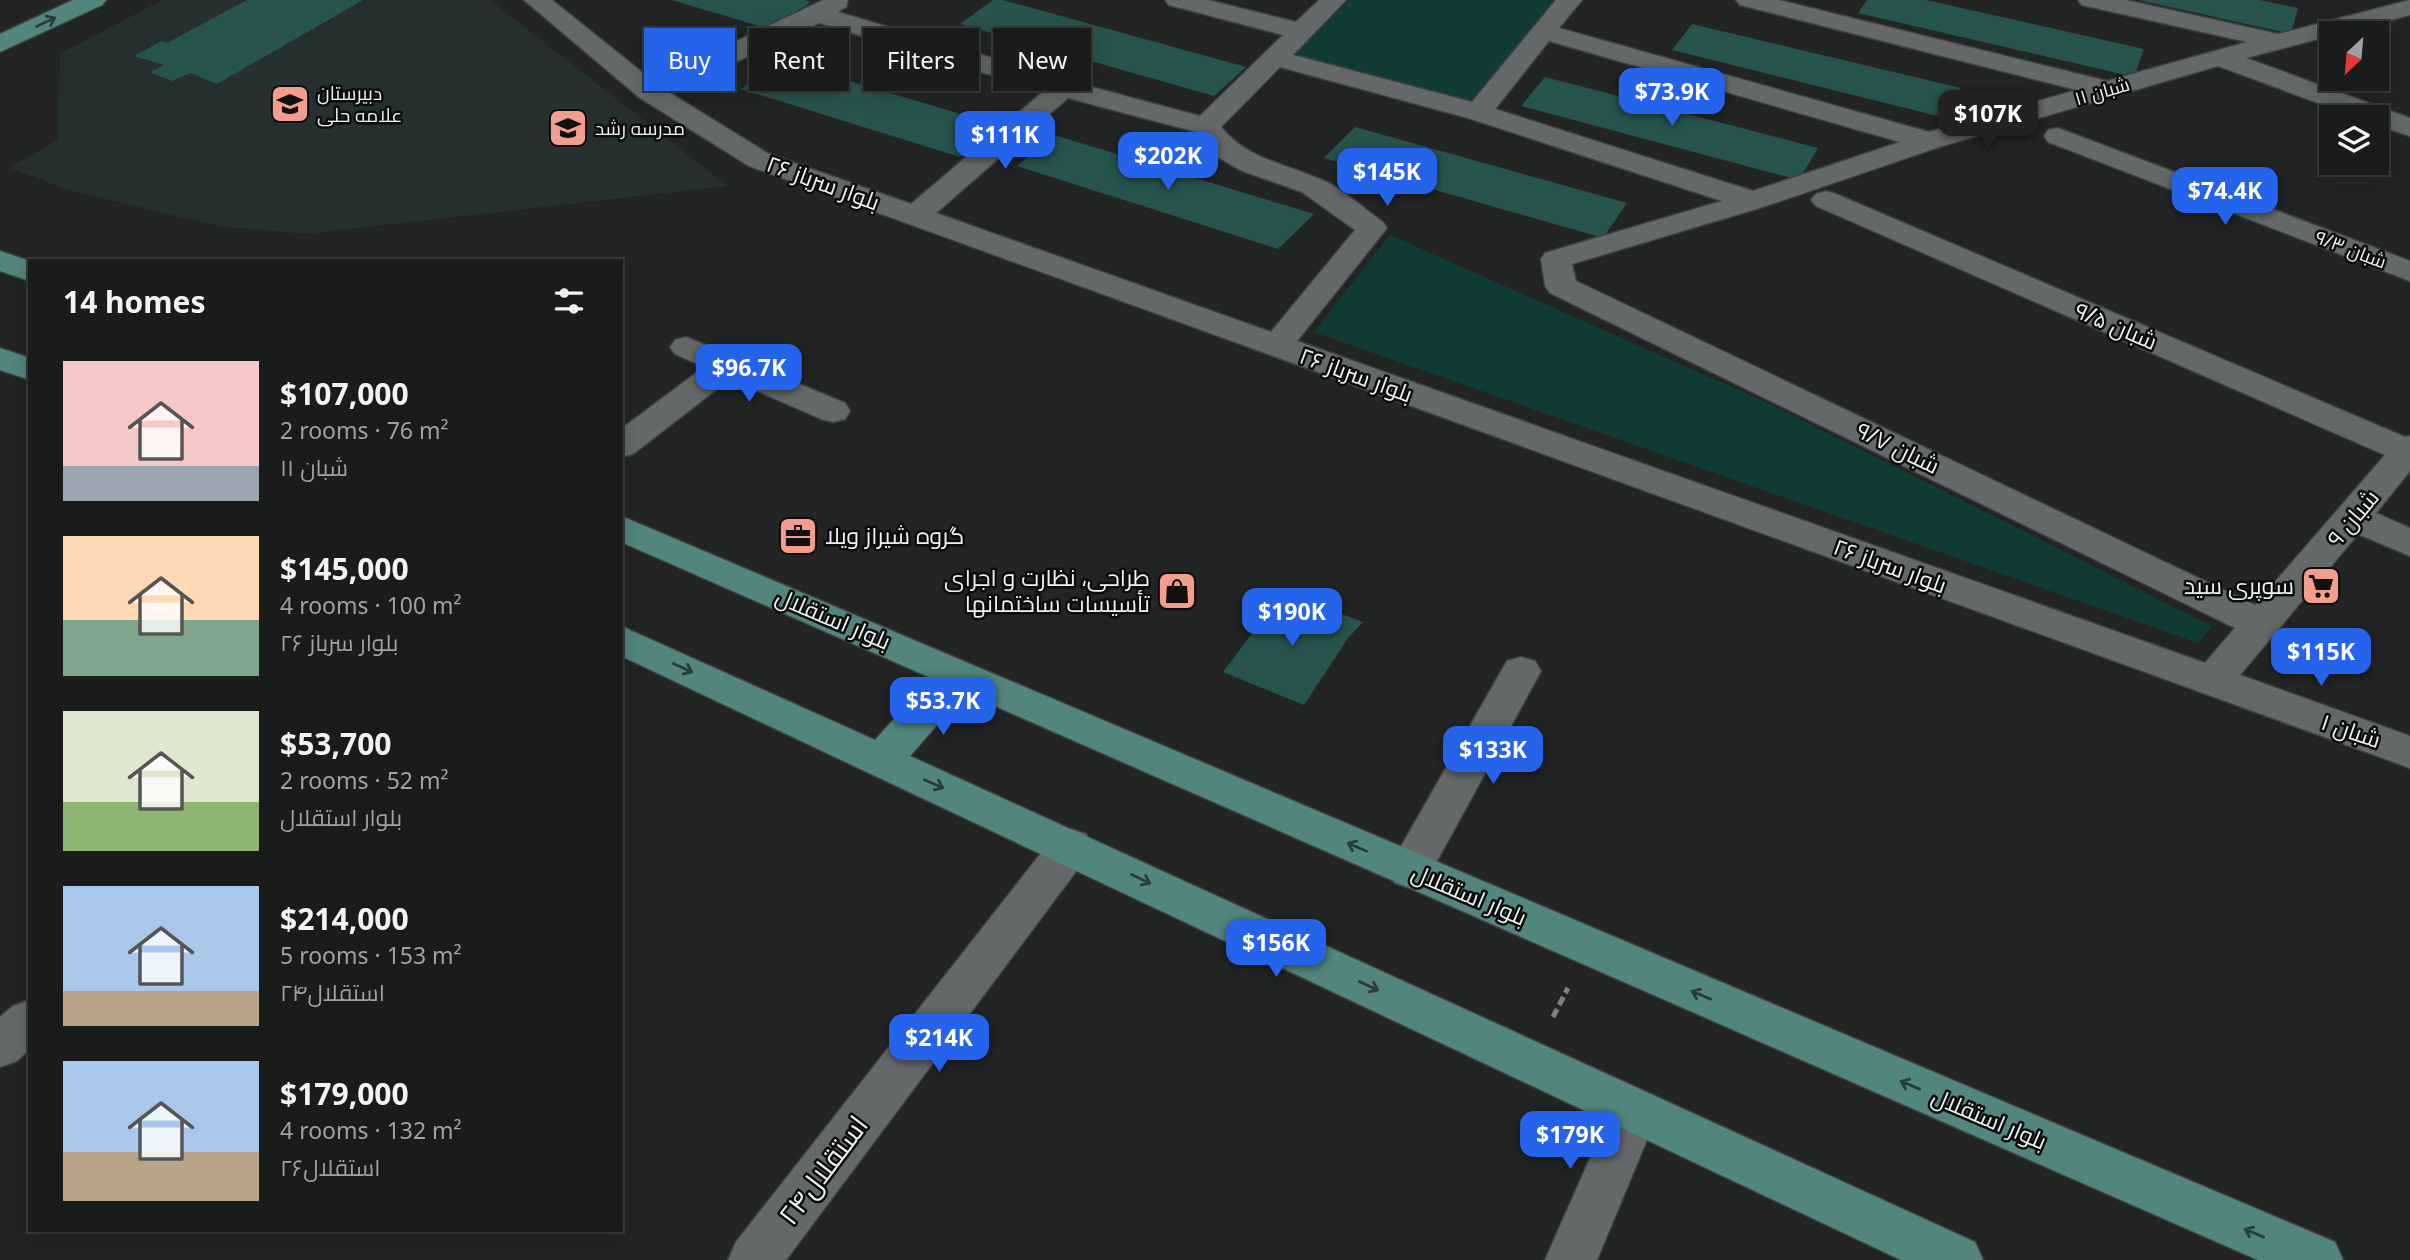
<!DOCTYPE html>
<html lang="en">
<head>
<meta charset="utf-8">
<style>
  :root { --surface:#1a1c1b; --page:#232524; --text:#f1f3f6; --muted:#9fa1a3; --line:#383a3a; --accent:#2563eb }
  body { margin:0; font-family:"Noto Sans",Cairo,sans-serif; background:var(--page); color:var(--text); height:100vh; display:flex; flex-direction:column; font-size:26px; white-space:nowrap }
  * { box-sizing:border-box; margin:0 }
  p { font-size:23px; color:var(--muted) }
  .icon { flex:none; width:38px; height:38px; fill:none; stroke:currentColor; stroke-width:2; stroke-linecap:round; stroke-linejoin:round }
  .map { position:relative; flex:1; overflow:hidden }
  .details { position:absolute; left:28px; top:259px; width:595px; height:973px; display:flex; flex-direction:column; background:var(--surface); border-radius:0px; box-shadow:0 4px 18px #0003,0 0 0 2px var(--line) }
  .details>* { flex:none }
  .banner { position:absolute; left:644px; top:28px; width:665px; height:63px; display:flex; gap:14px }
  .needle { width:46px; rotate:206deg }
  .controls { position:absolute; left:2319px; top:21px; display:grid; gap:14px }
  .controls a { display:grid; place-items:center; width:70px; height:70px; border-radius:0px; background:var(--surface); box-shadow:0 4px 18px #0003,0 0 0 2px var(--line); font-size:35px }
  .price { position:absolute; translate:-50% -60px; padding:0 16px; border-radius:14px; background:var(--accent); color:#fff; font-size:23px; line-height:46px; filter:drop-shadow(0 2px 4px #0008) }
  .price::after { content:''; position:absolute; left:50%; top:42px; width:21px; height:16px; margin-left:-10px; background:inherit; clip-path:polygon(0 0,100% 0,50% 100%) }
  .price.current { background:#222; color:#fff }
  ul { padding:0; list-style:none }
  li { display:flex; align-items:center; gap:21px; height:175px; padding:0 35px }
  li span { display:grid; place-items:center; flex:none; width:196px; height:140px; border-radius:0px; color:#555 }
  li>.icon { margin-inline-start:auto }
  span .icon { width:84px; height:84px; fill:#fffc; stroke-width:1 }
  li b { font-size:30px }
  h2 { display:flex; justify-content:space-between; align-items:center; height:84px; padding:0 35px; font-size:30px }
  .chip { padding:0 24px; border-radius:0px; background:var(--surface); box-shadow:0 4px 18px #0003,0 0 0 2px var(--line); font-size:24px; line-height:63px }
  .chip.current { background:var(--accent); color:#fff }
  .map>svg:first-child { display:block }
  .built { fill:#26302e }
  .green { fill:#113c36 }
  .building { fill:#27544d }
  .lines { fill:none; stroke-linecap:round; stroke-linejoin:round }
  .minor-casing { stroke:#3d403f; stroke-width:3 }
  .major-casing { stroke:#3d403f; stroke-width:3 }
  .path { stroke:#7d807f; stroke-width:5; stroke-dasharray:9 4.5; stroke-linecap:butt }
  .minor { fill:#656868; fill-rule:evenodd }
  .major { fill:#51857d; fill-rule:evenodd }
  .oneway { stroke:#283e3a }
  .labels { text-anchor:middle; stroke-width:5; stroke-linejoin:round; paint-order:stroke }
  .far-street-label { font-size:19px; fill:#eff1f0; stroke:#0c0e0d }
  .far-poi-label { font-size:19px; fill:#eff1f0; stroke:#0c0e0d; text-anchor:start }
  .street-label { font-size:23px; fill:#eff1f0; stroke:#0c0e0d }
  .poi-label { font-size:23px; fill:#eff1f0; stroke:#0c0e0d; text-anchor:end }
  .near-street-label { font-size:28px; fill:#eff1f0; stroke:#0c0e0d }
</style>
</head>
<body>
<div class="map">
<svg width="2410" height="1260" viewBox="0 0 2410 1260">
  <rect width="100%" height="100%" fill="#222524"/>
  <!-- built -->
  <path class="built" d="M162,0H490L728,186L306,234L218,226L68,190L10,168L58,139L60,54Z"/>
  <!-- green -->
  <path class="green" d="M1349,0H1559L1472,104L1291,57Z
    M1390,235L1774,406L2212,626L2198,643L1314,332Z"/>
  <!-- building -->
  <path class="building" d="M247,0H363L217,84L191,73L172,81L150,72L164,65L134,56L162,41L167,43Z
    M672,0H805L811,2L769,29Z
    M993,0H1003L1246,67L1214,96L960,24Z
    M1867,0H1926L2144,49L2134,77L1858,13Z
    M2138,0H2260L2298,8L2291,34Z
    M1692,24L1961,88L1946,118L1672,50Z
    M782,61L998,125L960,157L741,89Z
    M1545,77L1818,148L1799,180L1521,106Z
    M1355,127L1627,203L1603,238L1324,158Z
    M1054,135L1314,214L1278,249L1017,166Z
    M1283,592L1363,622L1348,638L1304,705L1223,672Z"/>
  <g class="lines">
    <!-- minor casing -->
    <g class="minor-casing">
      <path id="minor" d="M524,0H552L653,81L823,0H848L846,7L838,12L1073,82L1200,116L1283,35L1169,5L1165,0H1208L1296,22L1319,0H1346L1293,55L1472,102L1556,0H1582L1559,28L1929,132L2077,90L1740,5L1736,0H1779L2107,81L2247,42L2082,5L2078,0H2126L2278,34L2410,0V15L2246,58L2410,118V136L2376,125V117H2356L2218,66L1939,147L1763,207L1572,264L1576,281L2255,605L2385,455L1816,206L1811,200L1816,194L1826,191L1836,194L2405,437L2410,436V471L2376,513L2410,528V556L2358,534L2240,675L2410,736V768L749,166L640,98ZM819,23L1044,91L911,204L769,154L670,93ZM1549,41L1900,142L1753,191L1495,109ZM1280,67L1468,118L1722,201L1545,253L1541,259L1545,286L1550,293L2235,628L2205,663L1297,341L1387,228L1383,222C1363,208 1342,188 1320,179C1283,163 1247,159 1221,127ZM1068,98L1196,132L1214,155L1242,171L1302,192L1355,230L1271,332L936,213Z
        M2058,128L2410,261V281L2048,142L2044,136L2048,130Z
        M686,337L845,403L850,411L845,419L833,422L821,419L730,379L633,454L621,457V429L704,367L675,354L670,347L675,340Z
        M1521,657L1535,661L1541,671L1425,883L1410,888L1395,883L1388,870L1395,857L1507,661Z
        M1071,829L1086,834L1093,846L1086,858L786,1260H728L736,1242L1056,834Z
        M30,1000V1049L17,1061L0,1067V1017L13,1006Z
        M1635,1089L1652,1095L1659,1111L1597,1260H1545L1618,1095Z"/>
    </g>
    <!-- major casing -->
    <g class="major-casing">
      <path id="major" d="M73,0H106L102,5L0,52V34Z
        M0,251L30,261V281L0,271Z
        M0,348L30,358V380L0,370Z
        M621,516L2335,1242L2343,1260H2258L965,693L910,756L1975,1242L1983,1260H1901L621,656V626L875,740L931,678L621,542Z"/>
    </g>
    <!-- path -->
    <path class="path" d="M1553,1017L1568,988"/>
    <!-- minor -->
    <use href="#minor" class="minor"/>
    <!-- major -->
    <use href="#major" class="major"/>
  </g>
  <!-- one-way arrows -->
  <defs><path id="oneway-shaft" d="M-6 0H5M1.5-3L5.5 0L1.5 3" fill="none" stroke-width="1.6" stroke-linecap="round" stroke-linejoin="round" transform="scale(1.75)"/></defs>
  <g class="oneway">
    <use href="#oneway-shaft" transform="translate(46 22) rotate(-25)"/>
    <use href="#oneway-shaft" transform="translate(683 668) rotate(25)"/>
    <use href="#oneway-shaft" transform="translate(934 784) rotate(24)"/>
    <use href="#oneway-shaft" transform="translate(1357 847) rotate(-156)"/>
    <use href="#oneway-shaft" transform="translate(1141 879) rotate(25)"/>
    <use href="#oneway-shaft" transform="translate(1369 986) rotate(25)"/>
    <use href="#oneway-shaft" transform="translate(1701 995) rotate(-157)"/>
    <use href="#oneway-shaft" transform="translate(1910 1085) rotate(-157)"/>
    <use href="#oneway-shaft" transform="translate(2254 1233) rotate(-157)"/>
  </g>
  <!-- icons -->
  <defs>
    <g id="school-square" transform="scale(2.0125)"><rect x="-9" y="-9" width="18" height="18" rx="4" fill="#f49d8c" stroke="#0c0e0d"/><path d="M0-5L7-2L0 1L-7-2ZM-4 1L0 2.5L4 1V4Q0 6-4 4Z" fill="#111"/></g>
    <g id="office-square" transform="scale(2.0125)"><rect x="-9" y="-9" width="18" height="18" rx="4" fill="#f49d8c" stroke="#0c0e0d"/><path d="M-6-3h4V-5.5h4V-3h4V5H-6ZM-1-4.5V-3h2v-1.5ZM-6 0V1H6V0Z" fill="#111"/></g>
    <g id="supermarket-square" transform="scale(2.0125)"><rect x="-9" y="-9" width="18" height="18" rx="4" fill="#f49d8c" stroke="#0c0e0d"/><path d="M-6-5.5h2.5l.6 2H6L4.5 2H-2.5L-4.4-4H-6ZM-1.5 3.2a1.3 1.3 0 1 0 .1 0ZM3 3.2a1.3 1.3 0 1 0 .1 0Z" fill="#111"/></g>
    <g id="shop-square" transform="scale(2.0125)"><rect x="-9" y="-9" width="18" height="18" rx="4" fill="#f49d8c" stroke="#0c0e0d"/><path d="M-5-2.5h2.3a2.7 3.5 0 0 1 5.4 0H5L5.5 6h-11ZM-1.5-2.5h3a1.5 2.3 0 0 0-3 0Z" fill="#111"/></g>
  </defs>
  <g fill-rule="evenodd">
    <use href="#school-square" x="290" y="104"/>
    <use href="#school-square" x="568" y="128"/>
    <use href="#office-square" x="798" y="536"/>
    <use href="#supermarket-square" x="2321" y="586"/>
    <use href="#shop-square" x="1177" y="591"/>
  </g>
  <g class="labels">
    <!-- far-street labels -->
    <g class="far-street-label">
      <text transform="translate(2102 91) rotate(-16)" y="7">۱۱ شبان</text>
      <text transform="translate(2351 249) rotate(21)" y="7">۹/۳ شبان</text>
    </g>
    <!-- far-poi labels -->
    <g class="far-poi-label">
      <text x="317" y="100">دبیرستان<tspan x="317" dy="22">علامه حلی</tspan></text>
      <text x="595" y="135">مدرسه رشد</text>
    </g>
    <!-- street labels -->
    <g class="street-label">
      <text transform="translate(823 183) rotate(20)" y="8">۲۶ بلوار سرباز</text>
      <text transform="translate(2116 326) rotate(23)" y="8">۹/۵ شبان</text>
      <text transform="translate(1356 375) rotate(20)" y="8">۲۶ بلوار سرباز</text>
      <text transform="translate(1898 448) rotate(26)" y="8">۹/۷ شبان</text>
      <text transform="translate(2353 518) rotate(-50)" y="8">۹ شبان</text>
      <text transform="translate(1890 566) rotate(20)" y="8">۲۶ بلوار سرباز</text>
      <text transform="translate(833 619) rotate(23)" y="8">بلوار استقلال</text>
      <text transform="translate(2351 731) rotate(19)" y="8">۱ شبان</text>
      <text transform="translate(1469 895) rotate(23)" y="8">بلوار استقلال</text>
      <text transform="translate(1989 1119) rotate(23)" y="8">بلوار استقلال</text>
    </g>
    <!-- poi labels -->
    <g class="poi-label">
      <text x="825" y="544" text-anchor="start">گروه شیراز ویلا</text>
      <text x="1150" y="586">طراحی، نظارت و اجرای<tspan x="1150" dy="26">تأسیسات ساختمانها</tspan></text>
      <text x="2294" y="594">سوپری سید</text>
    </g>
    <!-- near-street labels -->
    <g class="near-street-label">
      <text transform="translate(823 1170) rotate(-53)" y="10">استقلال۲۴</text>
    </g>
  </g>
</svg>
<div class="controls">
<a><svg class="needle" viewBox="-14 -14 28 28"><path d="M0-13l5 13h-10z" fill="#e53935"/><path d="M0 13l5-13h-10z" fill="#9fa1a3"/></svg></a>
<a><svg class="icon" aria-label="layers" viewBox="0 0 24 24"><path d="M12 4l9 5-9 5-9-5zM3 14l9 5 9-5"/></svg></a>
</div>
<b class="price" style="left:1672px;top:128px">$73.9K</b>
<b class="price current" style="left:1988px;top:150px">$107K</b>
<b class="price" style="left:1005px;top:171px">$111K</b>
<b class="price" style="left:1168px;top:192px">$202K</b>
<b class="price" style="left:1387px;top:208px">$145K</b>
<b class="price" style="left:2225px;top:227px">$74.4K</b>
<b class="price" style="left:749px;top:404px">$96.7K</b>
<b class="price" style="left:1292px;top:648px">$190K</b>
<b class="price" style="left:2321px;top:688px">$115K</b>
<b class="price" style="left:943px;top:737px">$53.7K</b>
<b class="price" style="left:1493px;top:786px">$133K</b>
<b class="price" style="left:1276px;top:979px">$156K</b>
<b class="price" style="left:939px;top:1074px">$214K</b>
<b class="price" style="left:1570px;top:1171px">$179K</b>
<div class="banner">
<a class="chip current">Buy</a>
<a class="chip">Rent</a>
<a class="chip">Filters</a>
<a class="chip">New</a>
</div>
<section class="details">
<h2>14 homes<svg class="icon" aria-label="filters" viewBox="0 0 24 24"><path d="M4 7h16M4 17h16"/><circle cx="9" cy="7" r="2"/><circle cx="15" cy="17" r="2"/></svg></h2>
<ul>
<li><span style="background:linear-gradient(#f6c9c9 75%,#9aa5b1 0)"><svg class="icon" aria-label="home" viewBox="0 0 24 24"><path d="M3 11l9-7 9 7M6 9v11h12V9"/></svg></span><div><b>$107,000</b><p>2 rooms · 76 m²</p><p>۱۱ شبان</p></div></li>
<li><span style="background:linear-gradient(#ffd9b3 60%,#7fa58c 0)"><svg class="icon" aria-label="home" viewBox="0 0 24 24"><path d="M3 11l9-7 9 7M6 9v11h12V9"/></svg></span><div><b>$145,000</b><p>4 rooms · 100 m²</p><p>۲۶ بلوار سرباز</p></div></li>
<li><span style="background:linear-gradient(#dfe7d0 65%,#8fb573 0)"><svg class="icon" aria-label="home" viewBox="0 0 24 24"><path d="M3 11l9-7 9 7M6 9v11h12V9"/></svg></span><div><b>$53,700</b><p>2 rooms · 52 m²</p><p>بلوار استقلال</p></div></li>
<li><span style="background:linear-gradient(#a9c7e8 75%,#b9a48a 0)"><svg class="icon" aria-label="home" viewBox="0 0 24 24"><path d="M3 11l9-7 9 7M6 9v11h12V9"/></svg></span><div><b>$214,000</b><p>5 rooms · 153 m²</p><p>استقلال۲۴</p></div></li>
<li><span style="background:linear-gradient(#a9c7e8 65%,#b9a48a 0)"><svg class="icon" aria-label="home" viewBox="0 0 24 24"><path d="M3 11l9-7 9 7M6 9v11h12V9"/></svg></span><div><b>$179,000</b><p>4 rooms · 132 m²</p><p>استقلال۲۶</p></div></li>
</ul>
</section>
</div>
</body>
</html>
